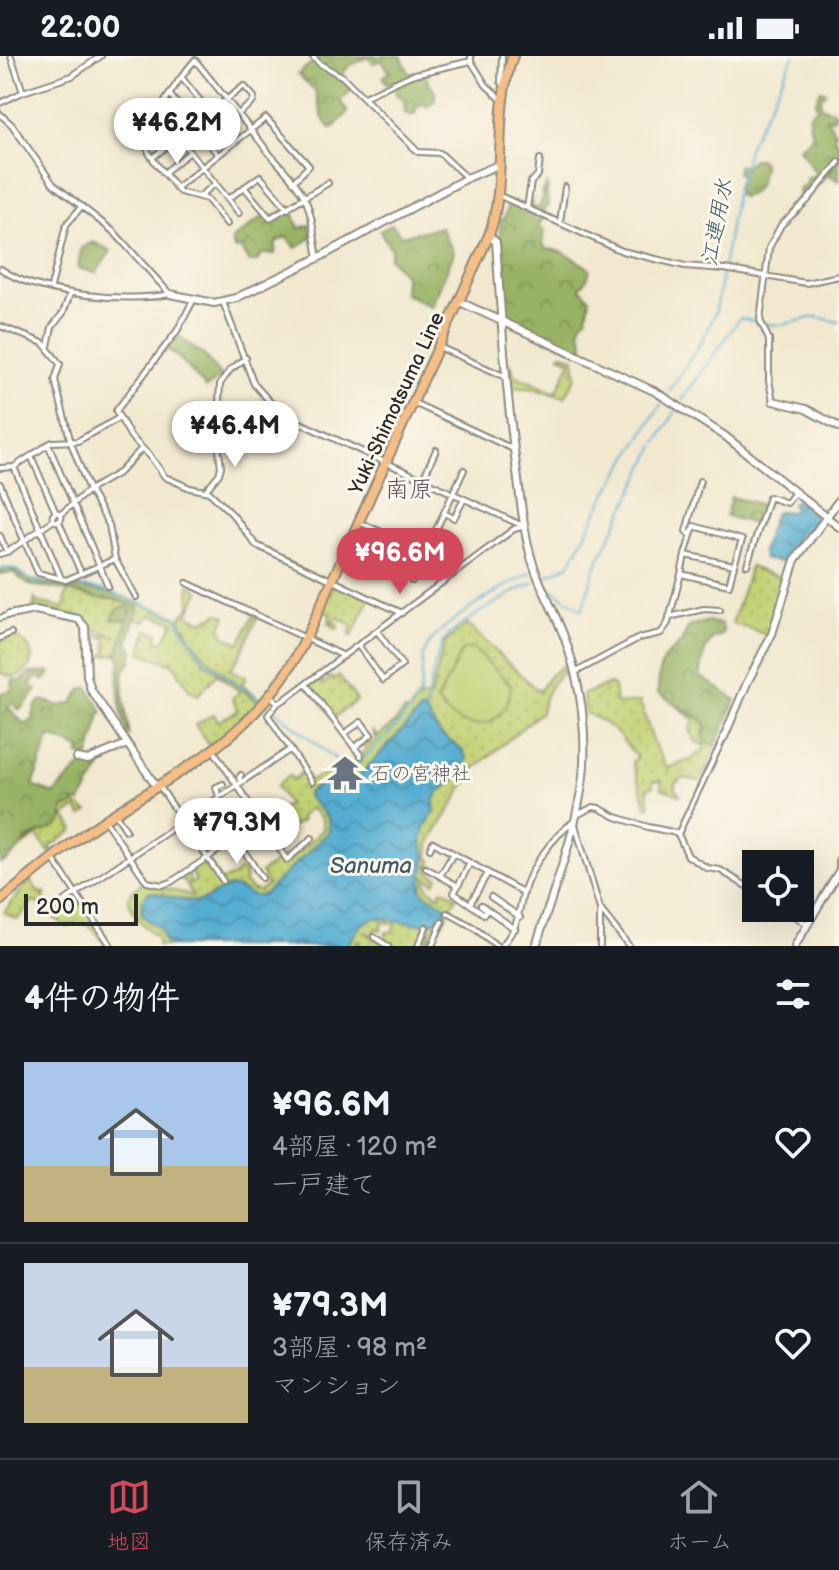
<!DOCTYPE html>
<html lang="ja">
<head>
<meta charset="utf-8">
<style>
  :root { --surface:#171b24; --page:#242831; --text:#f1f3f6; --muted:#9ea1a6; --line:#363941; --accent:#d1495b }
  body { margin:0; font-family:"Balsamiq Sans","Klee One",sans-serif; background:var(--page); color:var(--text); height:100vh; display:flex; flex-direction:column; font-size:30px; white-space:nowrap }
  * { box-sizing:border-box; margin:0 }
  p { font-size:26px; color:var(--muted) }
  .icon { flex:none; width:44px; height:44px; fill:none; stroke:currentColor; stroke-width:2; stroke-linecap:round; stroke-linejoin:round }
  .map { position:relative; height:890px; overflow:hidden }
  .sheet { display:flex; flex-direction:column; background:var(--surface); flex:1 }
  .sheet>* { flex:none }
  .buttons { position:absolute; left:742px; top:794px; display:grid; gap:16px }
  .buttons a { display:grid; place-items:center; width:72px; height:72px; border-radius:0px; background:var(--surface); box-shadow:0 8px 32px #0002; font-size:40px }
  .scale { position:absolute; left:24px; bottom:20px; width:114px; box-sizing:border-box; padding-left:8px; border:4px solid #2b2b2b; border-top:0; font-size:22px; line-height:28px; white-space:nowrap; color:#2b2b2b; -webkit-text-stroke:6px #fbf7ec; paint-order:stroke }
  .price { position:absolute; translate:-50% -68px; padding:0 18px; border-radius:28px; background:#fff; color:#222; font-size:26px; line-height:52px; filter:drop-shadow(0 2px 4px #0008) }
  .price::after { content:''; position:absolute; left:50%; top:48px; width:24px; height:18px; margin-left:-12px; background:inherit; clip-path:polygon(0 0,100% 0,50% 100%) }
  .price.on { background:var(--accent); color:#fff }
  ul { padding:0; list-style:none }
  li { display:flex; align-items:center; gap:24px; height:200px; padding:0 24px }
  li+li { border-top:2px solid var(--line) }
  li span { display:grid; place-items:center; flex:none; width:224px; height:160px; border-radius:0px; color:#555 }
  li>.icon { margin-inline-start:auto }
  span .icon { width:96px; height:96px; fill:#fffc; stroke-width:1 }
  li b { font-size:34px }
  h2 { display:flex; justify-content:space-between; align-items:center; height:96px; padding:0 24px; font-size:34px }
  .status { display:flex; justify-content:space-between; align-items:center; height:56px; padding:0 40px; background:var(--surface); direction:ltr }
  .status svg { height:22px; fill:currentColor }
  .tab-bar { display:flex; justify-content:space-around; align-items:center; height:112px; border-top:2px solid var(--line); background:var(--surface); font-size:22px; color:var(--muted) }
  .tab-bar a { display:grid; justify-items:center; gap:4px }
  .tab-bar .on { color:var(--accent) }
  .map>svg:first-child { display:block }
  .green { fill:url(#green-dots); stroke:#767e4f; stroke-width:2 }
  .forest { fill:url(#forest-crowns); stroke:#626f48; stroke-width:2 }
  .pitch { fill:#c2d173; stroke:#767e4f; stroke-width:2 }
  .water { fill:url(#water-waves); stroke:#406c7e; stroke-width:2 }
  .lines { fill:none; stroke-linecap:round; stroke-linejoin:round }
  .stream { stroke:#54add1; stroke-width:2 }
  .minor-casing { stroke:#8e8a7d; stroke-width:8 }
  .tertiary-casing { stroke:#8e8a7d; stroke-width:10 }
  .primary-casing { stroke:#8e8a7d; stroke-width:12 }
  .minor { stroke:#fff; stroke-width:4 }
  .tertiary { stroke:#fff; stroke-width:6 }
  .primary { stroke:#f5be86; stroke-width:8 }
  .labels { text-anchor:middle; stroke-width:6; stroke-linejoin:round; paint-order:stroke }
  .street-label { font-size:20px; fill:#2b2b2b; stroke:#fbf7ec }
  .worship-label { font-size:20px; fill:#5b616d; stroke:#fbf7ec; text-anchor:start }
  .water-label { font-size:22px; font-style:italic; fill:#395865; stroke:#fbf7ec }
  .quarter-label { font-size:24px; fill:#5d5366; stroke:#fbf7ec }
</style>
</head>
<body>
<div class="status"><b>22:00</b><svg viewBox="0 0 49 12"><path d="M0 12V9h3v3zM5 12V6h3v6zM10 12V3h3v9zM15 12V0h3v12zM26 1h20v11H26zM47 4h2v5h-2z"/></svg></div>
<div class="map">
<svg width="839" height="890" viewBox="0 0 839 890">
  <defs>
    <pattern id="green-dots" width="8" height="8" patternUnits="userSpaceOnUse" patternTransform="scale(2)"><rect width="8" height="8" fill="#c2d173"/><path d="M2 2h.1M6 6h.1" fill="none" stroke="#a7b464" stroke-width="1.8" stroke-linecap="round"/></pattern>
    <pattern id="forest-crowns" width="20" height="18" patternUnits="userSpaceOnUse" patternTransform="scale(2)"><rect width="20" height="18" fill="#99b365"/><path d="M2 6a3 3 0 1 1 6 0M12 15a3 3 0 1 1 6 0" fill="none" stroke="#7d9253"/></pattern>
    <pattern id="water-waves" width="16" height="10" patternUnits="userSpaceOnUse" patternTransform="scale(2)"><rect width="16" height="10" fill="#54add1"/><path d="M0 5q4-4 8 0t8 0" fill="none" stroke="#468daa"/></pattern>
  </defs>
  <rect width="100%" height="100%" fill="#fbf7ec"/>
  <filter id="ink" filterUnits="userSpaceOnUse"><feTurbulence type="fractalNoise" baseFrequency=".0125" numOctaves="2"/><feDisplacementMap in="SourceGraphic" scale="16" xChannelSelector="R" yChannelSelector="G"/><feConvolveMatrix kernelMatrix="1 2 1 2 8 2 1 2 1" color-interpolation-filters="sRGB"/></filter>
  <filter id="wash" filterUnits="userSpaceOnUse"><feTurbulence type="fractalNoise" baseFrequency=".006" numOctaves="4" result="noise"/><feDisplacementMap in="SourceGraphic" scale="32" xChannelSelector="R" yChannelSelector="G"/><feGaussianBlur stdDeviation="1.8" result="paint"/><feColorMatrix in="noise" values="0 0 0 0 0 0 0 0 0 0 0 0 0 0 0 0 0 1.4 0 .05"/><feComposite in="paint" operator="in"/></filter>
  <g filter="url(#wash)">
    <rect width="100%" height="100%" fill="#f2e8cf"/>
    <!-- green -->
    <path class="green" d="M562,297L574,302L576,321L565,341L528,332H511V307L514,319L556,337L571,305L560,299Z
      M750,511L784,523L768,580L752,573L732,568Z
      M335,526L370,543L352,580L349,578L352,569L337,561L334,566L339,569L337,573L332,571L333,568L328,567L333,565L329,563L331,559L322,554Z
      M189,529L199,535L188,558L202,566L219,557L226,560L220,573L224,575L222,579L240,587L253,560L257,562L240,600L230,614L246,620L242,628L261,644C227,619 197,602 180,562L190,551Z
      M67,535L97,542L114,543L134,550L130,559L127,551L129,566L117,598L104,599L108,593L106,591L107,583L95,578L117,581L87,570L80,561L33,552L35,543L37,546L64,552Z
      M139,547L176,561L204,606L259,646L224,681L209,689L195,669L214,658L218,665L238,655L232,642L240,636L217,618L198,639L190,635L173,608L141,597L147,574L158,577L157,585L163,586L174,566L151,559L145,565L135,562Z
      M467,568L539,636L549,620L568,606L569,612C554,620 544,640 541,656L475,712L429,788L428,802L432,804L430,809L434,811L433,814L428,810L427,814L438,821L435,827L425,821L428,832L439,840L443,833L457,841L439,873H430V876L435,878V884L428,876L422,880L428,882L429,879L434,885L432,890L429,888L431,884L427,883L424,885V888L419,886L417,890H390L385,886L386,876H392L395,868L382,866L381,875L377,872L372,879L365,876L385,890H358L361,883L353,890H157V882C142,869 133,861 128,842L132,835L144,826L193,840L181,821L188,816L190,828L196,824L190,815L207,803L221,825L236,819L240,813L244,815L246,823L244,826L252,834L259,835L267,829L261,816L284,800L287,805L323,774L322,763L311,752L300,761L302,765L273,780L264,766L288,748L276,730L289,719L294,724L303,714L311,725C327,711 348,720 364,702L360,698L367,694L362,688L366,684L370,689L376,684L372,674L377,681L394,668L405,655L408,656L419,641H430L445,586Z
      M11,581C37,584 39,615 14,621L0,617V586Z
      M339,620L357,644L333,662L308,629L317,622L323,628L331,621L334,624Z
      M611,628L614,631L616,648L640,646L654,688L667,712L690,704L704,694V689L696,686L690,675L694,664L676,649L707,668L705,687L716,689L701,725L682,722L675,728V733L681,740L661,732L662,725H653V731L647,732L650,750L647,751L632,706L637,702C619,679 613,668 585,657L583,638Z
      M73,747L88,756L82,760L76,752L65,760L74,774L50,791L53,795L50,797L37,780L23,790C33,777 50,773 63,762V752Z
      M30,824L40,838L44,836L46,838L43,841L54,854L70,844L76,851L82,847L109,890H105C99,878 92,869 78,865L68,871C54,864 46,853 33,845L17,864L4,856Z"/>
    <!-- forest -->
    <path class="forest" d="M320,0H401L410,19L423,16L435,36V44L427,51L424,47L416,52V57L410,59L405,57L404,44L396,38L394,26L387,28L383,21L390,16L381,4L373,7L367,1L349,10L342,19L353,31L344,42L339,43L348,56L332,73L323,63L315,35L298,18Z
      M821,34L826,36L820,44L822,51L832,54L836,58L833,63H827L835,76L834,84L839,86V125L829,119L836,106L827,119L801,147L799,146V132L805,129L808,121L815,120V116L799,92L812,81C811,69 803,59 818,52L815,46Z
      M753,103H760L763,107C762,123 758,140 740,141L736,134L741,119L737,117L739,109L744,111Z
      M547,128L548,135L543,137L547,138L548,149L543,155L544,161L539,169L545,176L543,187L546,193C564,193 577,205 590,213L587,223L580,232L590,242L587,262C574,270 584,279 584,291L578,296L514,268L508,264C501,230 500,200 500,164L504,163L508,148L512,145L525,150L533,144L532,150L539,153L543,141L541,137Z
      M291,151L299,172L310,169L312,181L296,192L286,181L276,186L275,198H262L257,205L249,206L240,192L234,193L232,184L266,158L270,162Z
      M392,168L401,180L441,171L454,197L431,251L404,237L405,219L389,202L392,195L380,175Z
      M93,186L111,195L96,217L78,212L81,192Z
      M177,279L205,300L221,321L206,332L179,302L167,293Z
      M731,441L764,449L758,469L726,460Z
      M0,513C19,511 19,521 34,525C69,533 106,531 139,547L128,588L133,593L131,606L124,614L123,619L124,646L130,680C119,664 116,622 121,604L117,598L128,564L112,563C114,555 119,551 128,551L130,558L133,550L114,543L97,542L72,535L29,529L12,516L0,518Z
      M709,565L721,568L723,573L722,579L713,582L705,594L700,620L736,644L716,689L706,687L703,679L706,667L658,637C659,624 658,608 667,599C670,596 674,594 677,591C693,573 676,572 709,565Z
      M51,616L44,625L37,620L30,628L37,634L21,653H18L13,647L8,651L24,668L33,664C33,656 35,648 42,644L61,650L72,647C78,641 78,633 88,631L103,656L99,659C99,673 92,685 90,699L87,701L79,699L81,693L50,680L33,730L54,738L83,708L93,705L101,711L80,747L75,746L71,750L63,752L61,767C50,776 39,775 31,781C20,789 14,803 0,807V637L11,635L13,624L21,625L30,617Z"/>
    <!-- pitch -->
    <path class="pitch" d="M473,592L511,629C508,676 460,681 437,645L462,594Z"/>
    <!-- water -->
    <path class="water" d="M796,444L814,460L816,465L807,477H799L782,506L764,503L762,495L774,458L778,455L792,456L794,453L792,447Z
      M420,655H425L440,678L461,693L467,703L455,724L438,737L434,745L435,755L425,771L422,788L426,800L422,824L423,830L420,831L426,839L446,850L447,853C433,881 398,861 373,862L360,870L347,890H169L164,885L160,873L143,860C139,852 142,840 150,836C167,838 182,847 199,845C212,844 220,829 234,831C245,833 251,843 263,839L329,776L328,762L307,740L308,736L323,725L345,727L359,720Z"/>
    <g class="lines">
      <!-- stream -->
      <path class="stream" d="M764,268L782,269L815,261L839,266
        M668,337L703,283L716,255L735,141L749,90L794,0
        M682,344L740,262L757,266
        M657,386L677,353
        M596,510L655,390
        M0,513L14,512L30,524L105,534L177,560L184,575L206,605L260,644
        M543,522L570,508L606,438L663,345
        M547,530L582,554L595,512
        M275,654L340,707L351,712L358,708
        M425,654C430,633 433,608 442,588C451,570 514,535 534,527
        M358,708C378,686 407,666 419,639C424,627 420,609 424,597C434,570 505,529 531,517"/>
    </g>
  </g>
  <g filter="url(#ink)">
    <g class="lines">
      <!-- minor casing -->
      <g class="minor-casing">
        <path id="minor" d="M11,0L23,36
          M312,0L320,8L343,21L418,96L440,97L467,122
          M502,0L501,26L504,29
          M471,5L486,29L501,43
          M182,22L234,87
          M170,39L218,99
          M364,41L411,19L471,5V0
          M0,47L23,36L72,20L101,0
          M0,58L12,69L53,128L114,176L170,238
          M159,58L228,143L260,120L288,153
          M152,102L244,30L254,41L253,46L238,58
          M165,116L190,96
          M293,126L309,110L266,62L176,132C168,120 156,110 149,97C138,78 181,20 195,4C220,35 245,66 269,97C281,111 296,125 304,141C313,158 314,183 318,202
          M244,131L270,162L328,127
          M176,132L180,136L207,143L227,168
          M200,140L215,128
          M500,140L622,195L685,210L724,213L806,227L839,220
          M228,143L239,157
          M527,152L531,126L538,119L540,103
          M560,166L565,131
          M1,213C37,239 127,247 170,238
          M51,231L66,169L82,150
          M194,243L177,275L116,355L131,381L150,400L165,421L190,432L209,436L232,458L256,489L402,557
          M223,246L254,328L281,358L523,470
          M0,270L43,287L60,308L55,324L71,387L89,434L109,469L115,503L136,541
          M48,290L52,271L63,257L70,238
          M439,291L506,321
          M773,345L769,325V284L760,264L769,192L781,169L807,145L839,106
          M414,347L513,393
          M48,388L108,530
          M31,400L56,457
          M14,411L61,522
          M0,412L14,411L52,386L78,385L119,362
          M423,423L436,394
          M0,428L38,517L66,524L115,503
          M206,434L219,418L221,411L217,380L220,328L230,314L246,302
          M52.5 461a4.5 4.5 0 1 1 9 0a4.5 4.5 0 1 1-9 0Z
          M444,457L454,462L464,443
          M61,458L89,434L120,416L142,392
          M59,466L81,517
          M359,466L461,512
          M690,479L686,475L700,425
          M0,480L7,496
          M0,498L9,495L54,464
          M685,499L734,509L729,529L681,518Z
          M685,499L694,470L742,484L734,509
          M747,509L769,441L787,447L795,436
          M412,525L464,414
          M187,527L344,600
          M669,561L704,553L720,554
          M0,562L9,559
          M0,582L11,577
          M358,589L383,624L402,609L377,575
          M576,616L639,582L661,577L668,567L681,518
          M306,628L361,700
          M271,640L278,647L284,644L514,473L522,471
          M278,647L268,659L312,726
          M344,678L361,666L371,679L355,691
          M214,695L287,804L312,782
          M241,719L239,722L241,726
          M160,731L223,825
          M219,741L216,731L223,728
          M212,747L262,822
          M116,759L126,774
          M577,759L593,751L599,752L616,761L648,771L672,776L678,778L688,800L707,812L720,814L756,836
          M106,766L147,826L162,829L171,826L261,766
          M678,778L724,681
          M430,793L433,786L524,837
          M53,803L111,890
          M839,803V813
          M426,812L440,820L453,798
          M440,820L458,830L470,807
          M458,830L454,837L484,858L487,854
          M491,841L520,861
          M471,846L488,817
          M481,849L515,873
          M54,852L291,693
          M782,852L807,868
          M600,855V890
          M448,857L473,871L497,890
          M374,881L388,890
          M418,890L426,871
          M432,890L442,866
          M502,890C520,866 516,866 523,838C530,811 552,782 574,765L600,853L629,890"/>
      </g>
      <!-- tertiary casing -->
      <g class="tertiary-casing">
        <path id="tertiary" d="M489,179L496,186C501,260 506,335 516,409C520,437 522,466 529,493C536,525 554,553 565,583C579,623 586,666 584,708C581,765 553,835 536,890
          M170,238L214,247L236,242L318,202L467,122L498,109
          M460,246L656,336L725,380L839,471
          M773,345L806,353L839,371
          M9,559L35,554L78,563L85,571L87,620L91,634L156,730
          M724,681L747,627L772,578L795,504L839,444
          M77,702L88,704L127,688
          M795,890L839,815"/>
      </g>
      <!-- primary casing -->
      <g class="primary-casing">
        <path id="primary" d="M0,845C34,816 68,788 106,763C190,708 259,678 306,582L489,179C509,123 491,61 513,0"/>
      </g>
      <!-- minor -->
      <use href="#minor" class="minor"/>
      <!-- tertiary -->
      <use href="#tertiary" class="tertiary"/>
      <!-- primary -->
      <use href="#primary" class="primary"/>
    </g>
  </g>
  <!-- icons -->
  <defs>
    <g id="temple-bare" transform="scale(2.76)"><path d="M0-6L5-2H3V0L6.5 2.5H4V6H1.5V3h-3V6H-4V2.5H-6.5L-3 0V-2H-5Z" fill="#6b7280" stroke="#fbf7ec" stroke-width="2.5" paint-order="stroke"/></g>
  </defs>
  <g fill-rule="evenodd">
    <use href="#temple-bare" x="345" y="717"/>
  </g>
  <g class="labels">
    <!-- street labels -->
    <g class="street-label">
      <text transform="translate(396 347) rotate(-65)" y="7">Yuki-Shimotsuma Line</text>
    </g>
    <!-- worship labels -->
    <g class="worship-label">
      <text x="371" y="724">石の宮神社</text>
    </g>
    <!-- water labels -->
    <g class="water-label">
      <text transform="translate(716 166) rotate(-79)" y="8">江連用水</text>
      <text x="371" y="817">Sanuma</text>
    </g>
    <!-- quarter labels -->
    <g class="quarter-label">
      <text x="409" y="441">南原</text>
    </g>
  </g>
</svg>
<div class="buttons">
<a><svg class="icon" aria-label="locate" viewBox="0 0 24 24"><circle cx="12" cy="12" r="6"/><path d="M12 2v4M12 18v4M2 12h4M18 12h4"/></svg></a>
</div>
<div class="scale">200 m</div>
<b class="price" style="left:177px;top:110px">¥46.2M</b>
<b class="price" style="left:235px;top:413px">¥46.4M</b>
<b class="price on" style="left:400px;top:540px">¥96.6M</b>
<b class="price" style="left:237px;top:810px">¥79.3M</b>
</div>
<section class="sheet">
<h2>4件の物件<svg class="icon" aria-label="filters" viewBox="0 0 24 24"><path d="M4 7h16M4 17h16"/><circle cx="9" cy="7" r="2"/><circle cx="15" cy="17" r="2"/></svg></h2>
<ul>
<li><span style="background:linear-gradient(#a9c7e8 65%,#c2b280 0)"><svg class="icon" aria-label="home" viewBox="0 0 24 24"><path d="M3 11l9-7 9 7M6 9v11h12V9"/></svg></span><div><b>¥96.6M</b><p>4部屋 · 120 m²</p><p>一戸建て</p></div><svg class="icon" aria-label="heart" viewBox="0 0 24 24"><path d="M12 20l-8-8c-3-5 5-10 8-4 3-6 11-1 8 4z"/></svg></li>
<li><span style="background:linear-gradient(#c9d6e8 65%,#c2b280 0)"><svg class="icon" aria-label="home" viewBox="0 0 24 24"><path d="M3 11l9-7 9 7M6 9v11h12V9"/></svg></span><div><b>¥79.3M</b><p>3部屋 · 98 m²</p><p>マンション</p></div><svg class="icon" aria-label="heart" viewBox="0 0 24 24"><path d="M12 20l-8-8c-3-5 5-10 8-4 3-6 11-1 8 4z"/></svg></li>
</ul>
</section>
<nav class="tab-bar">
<a class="on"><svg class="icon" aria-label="map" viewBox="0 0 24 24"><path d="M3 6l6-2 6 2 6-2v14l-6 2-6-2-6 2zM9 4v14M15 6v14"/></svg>地図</a>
<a><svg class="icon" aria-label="saved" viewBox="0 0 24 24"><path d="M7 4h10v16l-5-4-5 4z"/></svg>保存済み</a>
<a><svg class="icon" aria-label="home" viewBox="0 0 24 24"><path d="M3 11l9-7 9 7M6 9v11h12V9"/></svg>ホーム</a>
</nav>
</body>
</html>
